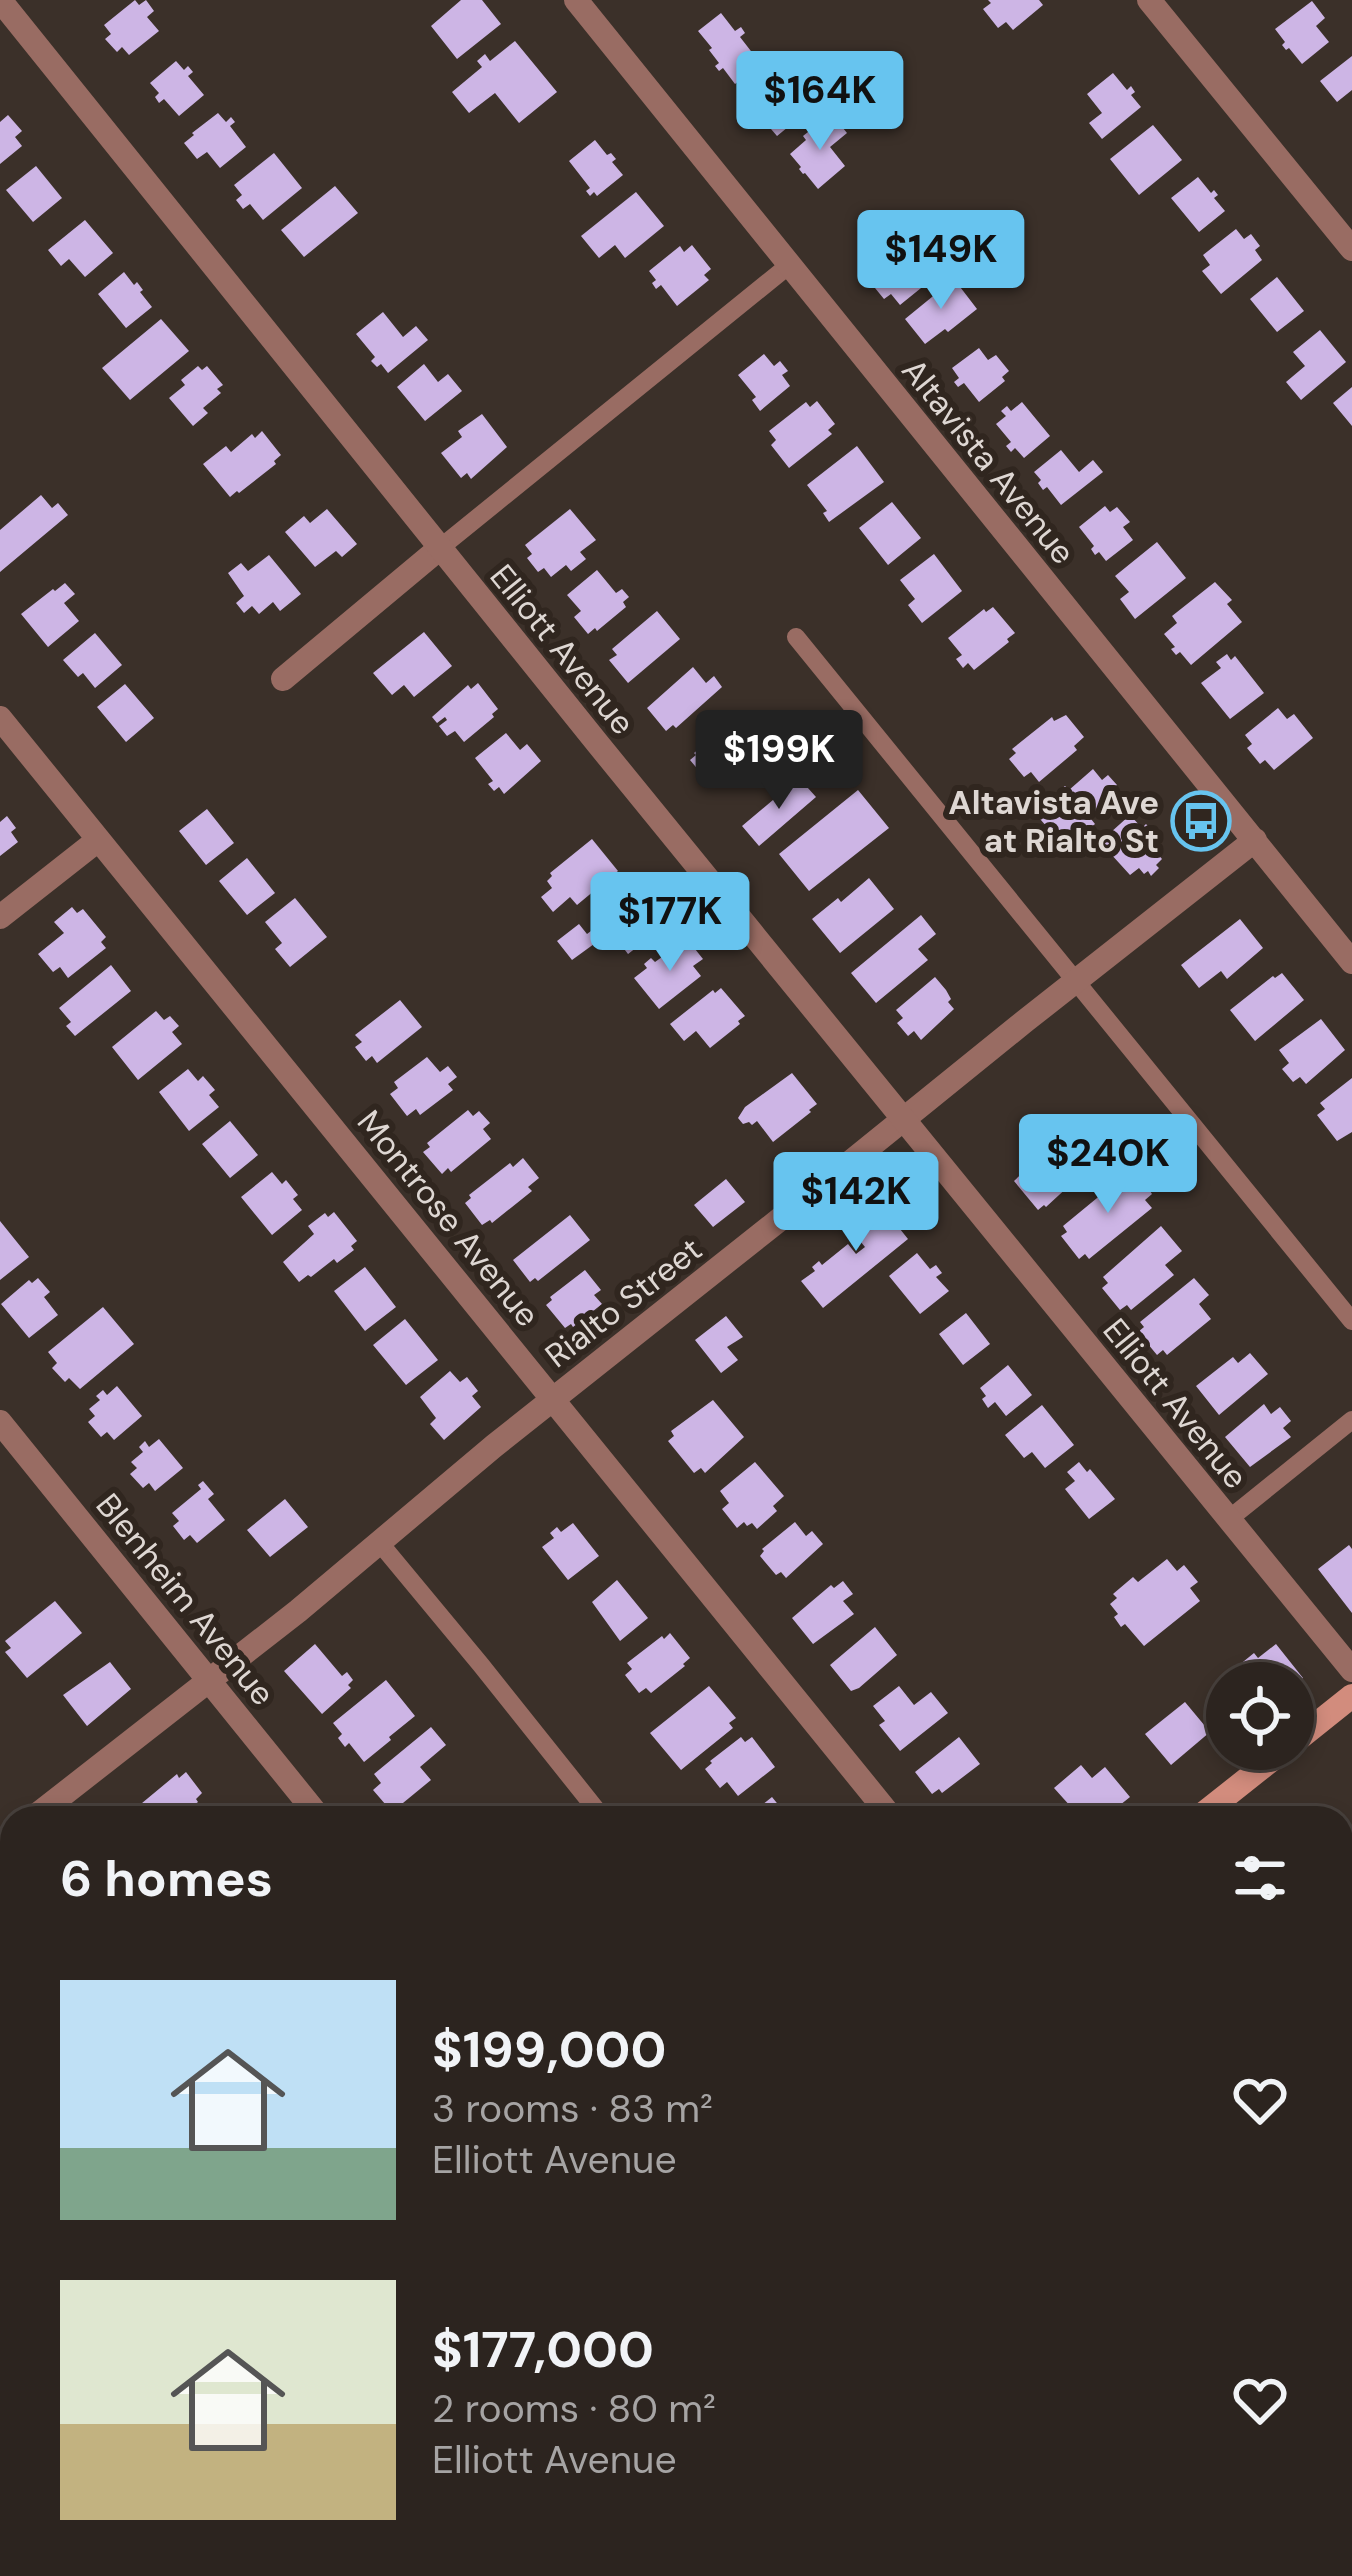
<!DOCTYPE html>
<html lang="en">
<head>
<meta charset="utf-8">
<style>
  :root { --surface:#2c241f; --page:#38302c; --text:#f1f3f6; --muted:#a6a4a4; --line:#48413d; --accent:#67c4ef }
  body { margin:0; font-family:"DM Sans",sans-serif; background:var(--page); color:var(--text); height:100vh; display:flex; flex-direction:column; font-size:45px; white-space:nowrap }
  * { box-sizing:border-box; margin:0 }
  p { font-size:39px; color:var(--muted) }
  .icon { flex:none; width:66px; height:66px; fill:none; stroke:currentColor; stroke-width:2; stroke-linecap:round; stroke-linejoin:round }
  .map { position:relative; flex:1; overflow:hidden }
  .drawer { position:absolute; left:0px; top:1806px; width:1353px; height:771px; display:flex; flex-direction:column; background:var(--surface); border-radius:36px 36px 0 0; box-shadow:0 6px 18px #0003,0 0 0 3px var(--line) }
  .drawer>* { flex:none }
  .tools { position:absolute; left:1206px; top:1662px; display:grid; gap:24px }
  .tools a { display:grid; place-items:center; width:108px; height:108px; border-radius:50%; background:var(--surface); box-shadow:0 6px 18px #0003,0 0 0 3px var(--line); font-size:60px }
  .price { position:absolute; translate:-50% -102px; padding:0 27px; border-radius:12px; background:var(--accent); color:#111; font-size:39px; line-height:78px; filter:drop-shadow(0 3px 6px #0008) }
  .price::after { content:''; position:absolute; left:50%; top:72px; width:36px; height:27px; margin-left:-18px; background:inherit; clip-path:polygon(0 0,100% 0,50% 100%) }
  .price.selected { background:#222; color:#fff }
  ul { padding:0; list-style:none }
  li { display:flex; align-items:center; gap:36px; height:300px; padding:0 60px }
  li span { display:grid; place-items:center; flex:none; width:336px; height:240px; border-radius:0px; color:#555 }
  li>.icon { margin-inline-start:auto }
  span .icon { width:144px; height:144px; fill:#fffc; stroke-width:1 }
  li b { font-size:51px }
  h2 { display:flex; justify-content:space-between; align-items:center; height:144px; padding:0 60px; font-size:51px }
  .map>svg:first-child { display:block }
  .building { fill:#cdb5e5 }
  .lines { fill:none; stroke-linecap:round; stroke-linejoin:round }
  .path { stroke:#756c66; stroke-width:6; stroke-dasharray:6 9; stroke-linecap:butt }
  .service { stroke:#996c63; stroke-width:18 }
  .minor { stroke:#996c63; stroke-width:24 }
  .tertiary { stroke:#996c63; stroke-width:24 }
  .secondary { stroke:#d28c7d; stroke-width:24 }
  .labels { text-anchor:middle; stroke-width:12; stroke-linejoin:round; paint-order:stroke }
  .street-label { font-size:33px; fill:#ded7d3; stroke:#30261f }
  .poi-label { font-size:33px; font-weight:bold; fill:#ded7d3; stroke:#30261f; text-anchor:end }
</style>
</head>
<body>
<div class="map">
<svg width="1352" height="2576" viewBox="0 0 1352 2576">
  <rect width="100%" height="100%" fill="#3b3029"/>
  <!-- building -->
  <path class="building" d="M135,0L139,5L146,0L154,11L147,17L159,31L129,55L122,47L117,52L105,39L111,34L104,25Z
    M461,0H482L501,24L457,59L431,26Z
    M988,0H1039L1043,5L1013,30L1006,22L998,28L983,9L991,3Z
    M1312,1L1325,18L1316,26L1329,42L1302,64L1289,48L1286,50L1282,45L1285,42L1275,29Z
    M721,13L735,31L741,27L745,33L740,37L761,64L735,84L723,68L719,71L715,66L719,63L709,50L712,48L698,31Z
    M515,41L557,92L519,123L495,93L469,113L452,92L482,67L477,61L485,54L490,61Z
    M1352,56V90L1337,102L1320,81Z
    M176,61L184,70L188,66L193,72L188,76L204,95L179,116L164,99L159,103L155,97L159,93L150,83Z
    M1113,73L1127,90L1131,86L1135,92L1131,95L1141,107L1102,139L1089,123L1102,113L1087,94Z
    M775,80L804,114L777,136L748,102Z
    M218,113L226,122L231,117L235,122L230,126L246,147L220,168L207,152L197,159L184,143L194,135L192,133Z
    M8,115L22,131L15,137L22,146L0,164V122Z
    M834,117L847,133L830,147L845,166L818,189L805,173L803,174L799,169L801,167L790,154L806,140L803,136L813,128L816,132Z
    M1153,125L1182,160L1139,195L1110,159Z
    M595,140L607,155L611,153L616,159L612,162L623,175L597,196L594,192L590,196L586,191L590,188L569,161Z
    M274,153L302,188L263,220L250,204L243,209L236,200L242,195L234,185Z
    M36,166L62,198L33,222L6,190Z
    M1198,177L1211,193L1214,190L1218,195L1214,198L1225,211L1199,232L1171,198Z
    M335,186L358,213L304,257L281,230Z
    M636,192L664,226L625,258L615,245L599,258L581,236Z
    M85,220L113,253L85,277L69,259L61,266L48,250Z
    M1236,229L1244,239L1251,234L1260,246L1255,250L1262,260L1221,294L1202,271L1210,265L1203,255Z
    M909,241L926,262L915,270L926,284L900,305L891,294L884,299L875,288L882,283L872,271Z
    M692,245L711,269L704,275L709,280L677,306L661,285L656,289L652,283L656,280L649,271L680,246L684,252Z
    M124,272L134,285L137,282L143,290L140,292L152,307L126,328L98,294Z
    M1277,277L1304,311L1277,332L1250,299Z
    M954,279L977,309L948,332L945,329L925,344L905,319Z
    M383,312L403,337L416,326L428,340L388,373L381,364L377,367L371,361L375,357L356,334Z
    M161,319L189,351L130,400L102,368Z
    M1320,330L1346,362L1301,400L1286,382L1305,366L1293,352Z
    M979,348L988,360L996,355L1009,371L1002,377L1005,381L979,402L964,383L958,387L954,382L959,378L952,368Z
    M764,354L774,366L780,361L788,371L782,375L790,386L760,411L752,400L756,397L738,375Z
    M424,364L438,382L448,374L462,391L425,421L397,387Z
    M198,366L202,370L207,366L223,385L217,389L221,393L203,408L208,413L193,426L169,398L185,385L181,380Z
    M1352,387V426L1333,403Z
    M817,401L835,424L828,430L832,434L789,468L771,445L776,440L769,431L806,402L810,407Z
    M1022,402L1050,436L1024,458L1015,448L1011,452L1006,446L1011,442L996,424L1006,416L1001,411L1007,406L1011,411Z
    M482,414L507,447L471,479L467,473L461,478L441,453L462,437L458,431Z
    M262,431L281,455L274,461L276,464L239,493L237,491L230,497L203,464L226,446L231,452L252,434L255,438Z
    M857,446L884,482L829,522L823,513L827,511L807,485Z
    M1061,450L1079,472L1093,460L1103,472L1061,505L1047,487L1043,490L1038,483L1041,480L1034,472Z
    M41,495L52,508L58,503L68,515L0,572V530Z
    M892,502L921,538L888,565L859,528Z
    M1105,506L1110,512L1117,507L1130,522L1123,527L1133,540L1106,561L1099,552L1095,555L1091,549L1094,546L1079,527Z
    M327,509L357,544L342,557L336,551L315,567L285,532L304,516L310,523Z
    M570,509L596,540L580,552L586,559L571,571L566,565L551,577L544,568L538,572L527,558L532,554L525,545Z
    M1157,542L1186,578L1135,619L1120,599L1129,592L1115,576Z
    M934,554L962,591L922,623L908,605L915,599L900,580Z
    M269,555L301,594L280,611L273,602L259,614L252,606L244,613L236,603L244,596L228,573L241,563L248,571Z
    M597,570L616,593L622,589L629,597L623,602L626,607L597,631L595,628L588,634L574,617L581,611L567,595Z
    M1215,582L1232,600L1227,604L1242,622L1191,665L1180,652L1176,655L1171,649L1175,647L1164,634L1177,623L1172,616Z
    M65,583L75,594L64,603L79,621L48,647L21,614L53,589L55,591Z
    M993,607L1015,633L1007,639L1009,642L974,670L968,663L963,668L956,659L962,655L948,638L984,609L986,612Z
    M657,611L680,639L628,683L609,660L617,655L612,649Z
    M424,632L452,666L414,697L404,685L392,695L373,673Z
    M95,633L122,665L95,688L83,673L78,677L63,660Z
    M1227,654L1231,660L1235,656L1264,693L1230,719L1201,683L1221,668L1216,662Z
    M693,667L706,683L714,676L722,687L676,728L673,725L666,731L647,708Z
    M478,683L498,709L492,714L494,717L464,742L455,731L447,736L439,726L447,720L445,717L437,723L432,717L468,685L471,689Z
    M125,684L154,718L126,742L97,707Z
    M1278,708L1287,719L1294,714L1313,738L1274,770L1265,760L1260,764L1247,748L1252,744L1245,735Z
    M1066,715L1084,737L1074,746L1077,750L1039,782L1031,772L1024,777L1009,759L1016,753L1012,749L1052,717L1054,721Z
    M723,729L729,736L735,731L754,754L718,781L716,779L710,784L690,760L696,755L694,753Z
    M506,733L520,750L527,744L541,761L504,794L499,787L494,791L488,784L493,781L475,758Z
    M1093,769L1102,780L1108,775L1117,785L1111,790L1117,797L1091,819L1095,824L1066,849L1034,812L1065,786L1069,790Z
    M799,778L816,797L759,846L742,826Z
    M858,790L889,828L809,891L779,854Z
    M207,809L234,843L206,865L179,831Z
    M1130,815L1142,828L1146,824L1153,832L1149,835L1160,847L1155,851L1162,859L1156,865L1159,868L1151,876L1148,871L1144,874L1139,868L1130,875L1100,842Z
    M7,816L16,828L11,832L18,842L0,856V822Z
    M592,839L618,871L577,905L570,897L553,912L541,897L552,888L547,881L552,876L550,873Z
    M247,858L275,893L247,915L219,881Z
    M869,878L894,909L840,953L812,919L838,898L841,902Z
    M628,886L637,899L646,893L659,910L652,915L662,928L628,954L615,937L609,942L605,936L572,960L557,941L579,924L587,934L603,922L595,911Z
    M295,898L327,937L290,967L275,949L282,943L265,922Z
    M72,907L77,913L83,909L106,937L101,942L106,948L68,978L60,967L53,972L38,954L64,933L54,922Z
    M921,915L936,934L918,949L928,960L876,1003L851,973Z
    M1240,919L1263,948L1227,979L1221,971L1199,988L1181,965Z
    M687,939L703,959L693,966L701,976L659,1009L634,978L647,968L644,964L651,958L655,962Z
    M111,965L131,991L75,1036L66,1026L71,1022L59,1008Z
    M1282,973L1304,1000L1255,1041L1230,1010L1273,976L1275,978Z
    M935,977L946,990L951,999L948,1002L954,1009L921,1040L914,1031L908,1036L897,1023L903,1018L896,1010Z
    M721,988L745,1016L738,1021L740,1024L710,1048L696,1031L684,1041L670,1024L713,990L715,993Z
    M400,1000L422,1027L377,1063L372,1056L366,1061L355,1047L362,1042L355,1035Z
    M156,1011L164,1020L170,1016L179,1026L172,1032L182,1044L138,1080L112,1047Z
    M1321,1019L1345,1050L1306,1084L1300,1077L1293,1082L1282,1069L1289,1063L1279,1050Z
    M427,1057L440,1072L448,1066L457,1077L448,1084L453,1090L420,1115L416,1109L407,1116L390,1094L398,1088L394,1082Z
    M188,1069L198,1081L203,1076L215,1090L209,1095L219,1107L189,1131L159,1092Z
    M792,1073L817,1104L809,1110L811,1112L773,1142L757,1121L752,1125L749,1122L743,1124L738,1118L745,1107Z
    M1352,1078V1132L1337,1141L1317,1115L1325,1109L1320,1103Z
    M468,1110L473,1116L479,1111L490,1123L483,1129L491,1139L451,1172L448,1168L442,1174L423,1152L430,1147L427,1143Z
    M230,1121L258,1155L230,1178L202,1144Z
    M1051,1146L1059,1156L1066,1150L1084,1172L1046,1207L1044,1205L1038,1210L1014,1181Z
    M523,1158L539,1178L528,1187L532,1191L492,1223L490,1220L482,1225L465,1203L471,1198L469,1195L510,1163L513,1167Z
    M272,1172L282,1184L286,1180L298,1195L293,1199L302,1210L272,1235L241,1197Z
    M1137,1174L1140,1178L1143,1175L1154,1188L1150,1191L1152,1194L1145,1200L1152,1208L1089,1259L1085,1254L1079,1259L1061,1236L1067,1232L1063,1226L1125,1175L1129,1181Z
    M726,1179L745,1202L713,1227L694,1205Z
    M876,1200L889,1216L893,1213L900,1221L896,1224L908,1239L823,1308L801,1281L815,1271L812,1267L819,1261L822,1265L848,1244L856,1254L865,1247L846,1224Z
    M334,1212L357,1241L351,1246L354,1250L337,1263L334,1259L311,1277L308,1275L299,1282L283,1262L314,1234L308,1226L325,1213L328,1217Z
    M570,1215L590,1240L538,1281L535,1278L530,1282L513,1260Z
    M0,1221L29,1257L0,1280Z
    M1161,1226L1182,1251L1165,1265L1174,1275L1131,1310L1127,1305L1120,1310L1102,1288L1108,1283L1103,1277Z
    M917,1253L930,1269L936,1265L942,1273L936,1277L949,1291L920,1314L889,1276Z
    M365,1267L396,1307L365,1331L334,1291Z
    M585,1270L601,1290L594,1295L602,1304L573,1327L571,1324L565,1328L546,1305L552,1300L550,1297Z
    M38,1278L50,1292L44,1297L58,1315L29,1338L1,1304L29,1280L32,1283Z
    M1194,1278L1209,1295L1199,1304L1211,1319L1167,1355L1163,1350L1157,1355L1138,1332L1144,1327L1140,1322Z
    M103,1307L134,1344L80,1389L69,1378L65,1382L52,1368L57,1363L48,1352Z
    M966,1313L990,1344L963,1365L939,1334Z
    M726,1316L743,1337L727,1347L738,1360L721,1373L695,1340Z
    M405,1319L438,1360L406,1385L373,1345Z
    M1250,1353L1268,1374L1219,1415L1196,1386L1233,1357L1238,1363Z
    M1008,1365L1032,1395L1006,1416L995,1402L988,1408L982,1399L986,1396L980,1388Z
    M450,1371L460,1382L467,1377L478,1391L472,1396L481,1407L444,1440L430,1424L436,1418L420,1397Z
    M117,1386L142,1416L114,1440L107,1432L101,1437L88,1422L95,1416L89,1409L100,1400L96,1396L103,1390L107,1395Z
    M713,1400L744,1437L705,1473L701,1468L694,1473L668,1441L674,1436L671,1431Z
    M1264,1404L1271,1414L1280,1407L1291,1421L1283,1428L1291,1437L1250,1467L1225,1437Z
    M1042,1405L1074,1445L1045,1468L1032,1452L1024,1458L1005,1435Z
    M159,1439L183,1468L155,1491L149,1483L143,1488L130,1474L137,1468L131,1462L143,1452L139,1447L145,1441L149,1447Z
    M755,1462L784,1496L773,1506L777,1511L757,1529L752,1523L747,1526L744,1522L737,1528L722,1509L729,1503L720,1491Z
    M1079,1462L1087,1472L1090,1469L1115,1499L1089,1519L1065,1489L1075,1481L1067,1472Z
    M203,1481L214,1494L208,1499L225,1520L197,1543L190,1535L184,1540L173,1526L179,1521L172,1513L201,1489L198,1485Z
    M285,1499L308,1527L270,1557L247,1530Z
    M795,1522L806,1536L812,1531L823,1544L786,1578L781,1572L776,1575L760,1556L764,1551L762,1549Z
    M573,1523L599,1556L568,1580L542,1547L554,1538L550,1533L557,1527L561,1532Z
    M1349,1545L1352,1549V1613L1318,1569Z
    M1167,1559L1177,1571L1184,1565L1198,1582L1190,1588L1200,1601L1144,1646L1125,1624L1121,1627L1114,1617L1118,1614L1110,1604L1117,1598L1113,1594L1133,1577L1138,1582Z
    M617,1580L648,1618L620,1641L592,1602Z
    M843,1581L853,1594L843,1601L854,1614L813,1644L792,1618L831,1585L834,1588Z
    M55,1601L82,1633L27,1678L5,1652L11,1648L5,1641Z
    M875,1627L897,1655L859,1688L851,1691L830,1665Z
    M670,1633L690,1658L683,1664L685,1666L651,1693L646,1688L639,1693L625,1675L632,1669L627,1663L662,1636L664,1639Z
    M315,1644L342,1676L347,1672L353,1680L348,1685L351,1688L322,1714L284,1671Z
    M1276,1644L1303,1678L1293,1686V1683H1243L1233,1670L1254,1653L1258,1658Z
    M110,1662L131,1689L87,1726L63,1695Z
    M386,1680L415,1716L389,1737L391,1740L364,1762L349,1743L345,1747L338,1738L342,1734L333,1723Z
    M709,1686L736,1718L729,1723L733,1728L681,1770L650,1733Z
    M899,1686L914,1705L931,1692L948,1713L900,1751L879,1725L885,1721L873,1706Z
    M1185,1702L1210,1732L1171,1765L1145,1734Z
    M431,1727L446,1745L420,1767L431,1780L392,1812L373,1790L381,1783L374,1774Z
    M741,1737L745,1742L752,1737L775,1767L738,1796L727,1782L720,1788L705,1769L712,1763L710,1761Z
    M959,1737L980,1764L942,1793L939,1789L932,1794L915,1772Z
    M1081,1765L1092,1778L1105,1767L1130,1797L1115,1809L1118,1812L1111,1818H1081L1054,1788Z
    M186,1772L202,1793L196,1799L198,1802L177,1818H124L177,1774L179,1778Z
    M772,1797L789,1818H746Z
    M439,1805L449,1818H422Z
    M6,1917L12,1924V1957L0,1967V1921Z
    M12,1978V2048L6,2053L2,2049L0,2051V1988Z
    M1348,2211L1352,2217V2251L1341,2260V2217Z
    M0,2236L12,2251V2298L0,2308Z
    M1352,2492V2560L1341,2546V2542L1349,2535L1341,2525L1345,2518L1341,2512V2501Z
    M171,2565H217L199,2576H180Z
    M425,2565H456L461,2572L470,2565H486L495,2576H434Z
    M771,2565H830L816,2576H765L762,2572Z
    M997,2565H1054L1040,2576H1001L994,2567Z
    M1289,2565H1317L1326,2576H1298Z"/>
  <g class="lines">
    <!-- path -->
    <path class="path" d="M1302,1689L1316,1684"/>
    <!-- service -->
    <path class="service" d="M440,548L788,266
      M796,637L1352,1321
      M1229,1519L1352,1420
      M379,1542L481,1665L603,1818
      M1341,2026L1352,2040
      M632,2565L641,2576
      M1201,2565L1210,2576"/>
    <!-- minor -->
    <path class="minor" d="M576,0L1352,962
      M1149,0L1352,249
      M283,679L440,548
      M0,718C296,1086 596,1450 892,1818
      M0,917L98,840
      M0,1422L320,1818
      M33,1818L298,1611L494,1446L784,1216L1025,1021L1255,840
      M0,1844L12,1835
      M0,2135L12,2150
      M1341,2386L1352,2400
      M344,2565L353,2576
      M918,2565L927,2576"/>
    <!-- tertiary -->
    <path class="tertiary" d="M0,0L598,744L1352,1670"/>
    <!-- secondary -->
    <path class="secondary" d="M1293,1743L1352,1696
      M1198,1818L1285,1749
      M262,2576L276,2565"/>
  </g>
  <!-- icons -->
  <defs>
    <g id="bus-ring" transform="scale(3)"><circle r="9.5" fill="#30261f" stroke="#67c4ef" stroke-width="1.5"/><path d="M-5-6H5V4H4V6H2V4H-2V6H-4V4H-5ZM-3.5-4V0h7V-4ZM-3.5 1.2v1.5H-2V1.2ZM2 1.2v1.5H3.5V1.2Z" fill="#67c4ef"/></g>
  </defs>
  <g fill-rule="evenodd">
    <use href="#bus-ring" x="1201" y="821"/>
  </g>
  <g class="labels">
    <!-- street labels -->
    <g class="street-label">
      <text transform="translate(989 461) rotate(51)" y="12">Altavista Avenue</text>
      <text transform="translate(563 649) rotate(51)" y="12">Elliott Avenue</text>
      <text transform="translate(449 1218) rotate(51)" y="12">Montrose Avenue</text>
      <text transform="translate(623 1302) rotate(-38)" y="12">Rialto Street</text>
      <text transform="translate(1176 1403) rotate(51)" y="12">Elliott Avenue</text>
      <text transform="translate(186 1599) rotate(51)" y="12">Blenheim Avenue</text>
    </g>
    <!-- poi labels -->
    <g class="poi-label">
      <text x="1159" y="814">Altavista Ave<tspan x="1159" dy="38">at Rialto St</tspan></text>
    </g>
  </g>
</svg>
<div class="tools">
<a><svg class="icon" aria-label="locate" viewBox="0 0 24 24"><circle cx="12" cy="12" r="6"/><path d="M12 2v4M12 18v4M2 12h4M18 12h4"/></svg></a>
</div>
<b class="price" style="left:820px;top:153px">$164K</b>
<b class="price" style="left:941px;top:312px">$149K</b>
<b class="price selected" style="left:779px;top:812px">$199K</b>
<b class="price" style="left:670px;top:974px">$177K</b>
<b class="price" style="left:1108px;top:1216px">$240K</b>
<b class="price" style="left:856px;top:1254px">$142K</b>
<section class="drawer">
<h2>6 homes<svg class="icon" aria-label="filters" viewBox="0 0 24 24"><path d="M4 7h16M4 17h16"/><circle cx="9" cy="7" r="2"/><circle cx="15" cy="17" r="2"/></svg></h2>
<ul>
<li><span style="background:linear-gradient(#bfe0f5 70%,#7fa58c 0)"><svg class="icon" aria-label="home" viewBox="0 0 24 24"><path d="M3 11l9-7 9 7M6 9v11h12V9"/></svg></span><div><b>$199,000</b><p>3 rooms · 83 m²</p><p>Elliott Avenue</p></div><svg class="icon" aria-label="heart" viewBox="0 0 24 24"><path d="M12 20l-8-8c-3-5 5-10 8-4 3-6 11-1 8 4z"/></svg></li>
<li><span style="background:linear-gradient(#dfe7d0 60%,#c2b280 0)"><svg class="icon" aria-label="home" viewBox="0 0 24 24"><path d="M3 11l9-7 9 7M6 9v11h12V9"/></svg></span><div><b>$177,000</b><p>2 rooms · 80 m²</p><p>Elliott Avenue</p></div><svg class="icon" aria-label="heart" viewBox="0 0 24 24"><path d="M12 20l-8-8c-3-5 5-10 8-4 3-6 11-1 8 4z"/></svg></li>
</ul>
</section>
</div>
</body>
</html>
